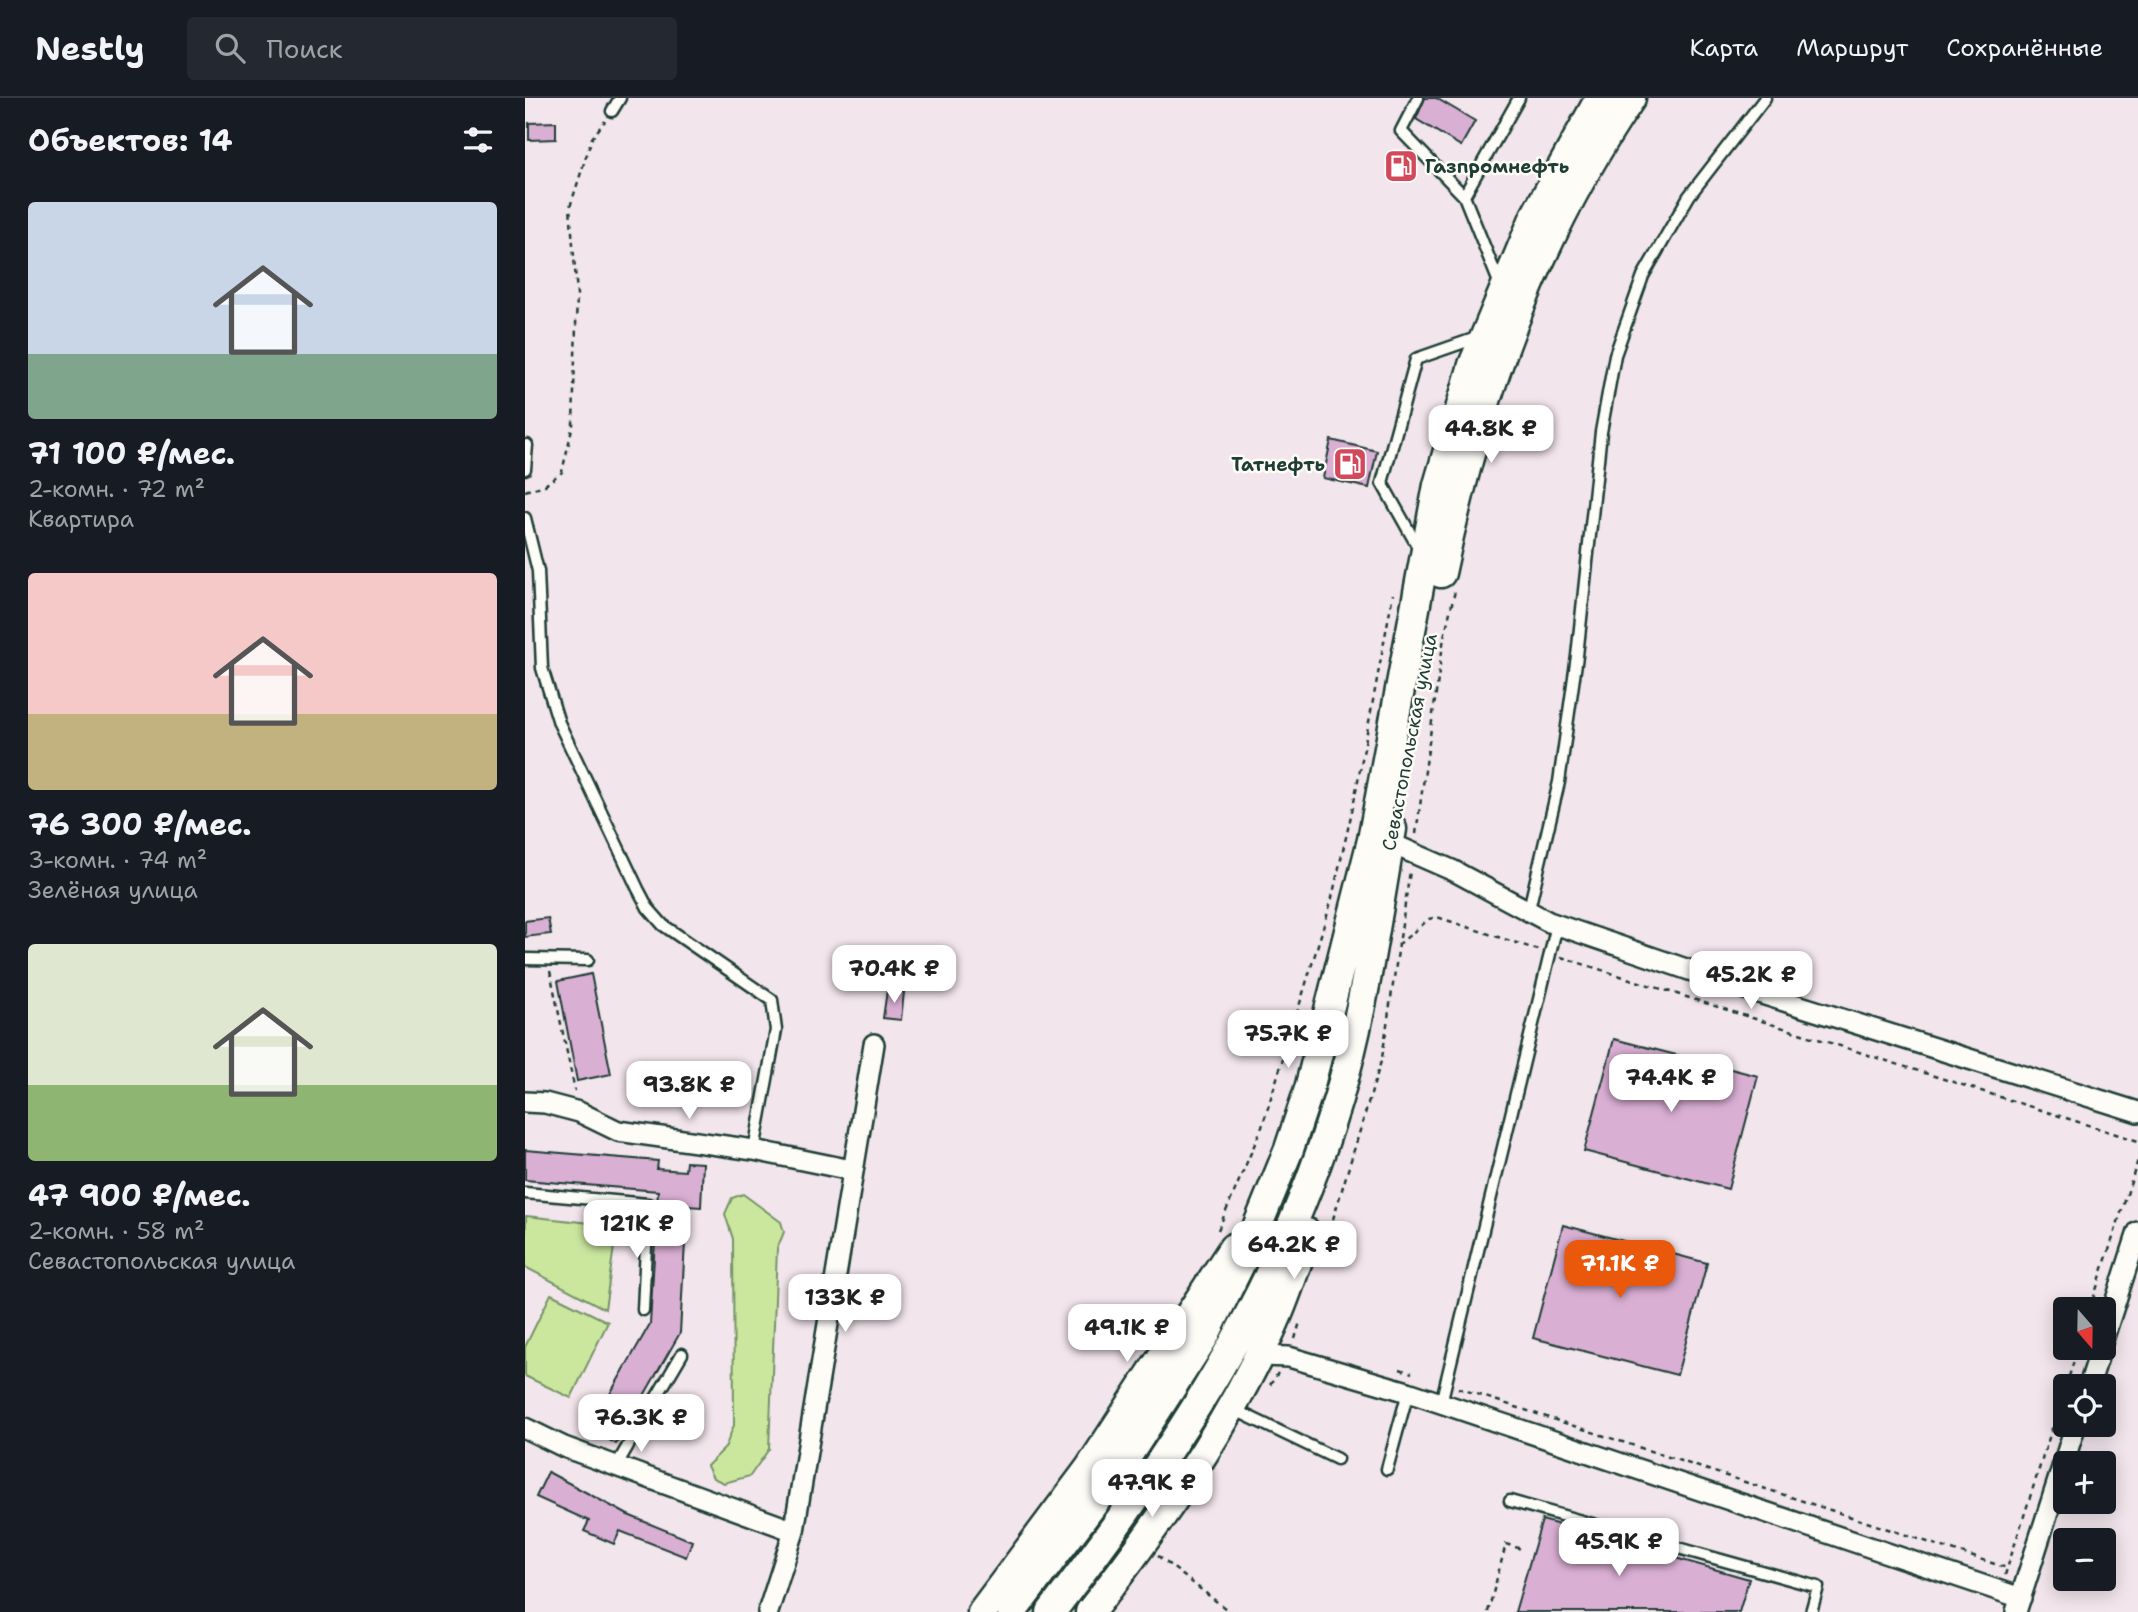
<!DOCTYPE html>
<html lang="ru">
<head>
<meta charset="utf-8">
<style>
  :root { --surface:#171b24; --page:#242831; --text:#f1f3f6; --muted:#9ea1a6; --line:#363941; --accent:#ea580c }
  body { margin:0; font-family:"Shantell Sans",sans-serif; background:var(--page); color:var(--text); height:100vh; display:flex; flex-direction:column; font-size:26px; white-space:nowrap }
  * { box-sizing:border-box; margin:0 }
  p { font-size:23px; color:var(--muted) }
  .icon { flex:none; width:38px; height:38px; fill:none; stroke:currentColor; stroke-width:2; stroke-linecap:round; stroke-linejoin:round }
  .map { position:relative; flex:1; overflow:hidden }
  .drawer { display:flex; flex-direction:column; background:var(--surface); width:525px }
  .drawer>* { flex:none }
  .needle { width:46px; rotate:160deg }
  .buttons { position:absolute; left:1528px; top:1199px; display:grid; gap:14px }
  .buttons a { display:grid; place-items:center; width:63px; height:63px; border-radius:7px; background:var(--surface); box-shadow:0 4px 18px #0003; font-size:35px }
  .price { position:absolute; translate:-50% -60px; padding:0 16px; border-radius:14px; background:#fff; color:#222; font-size:23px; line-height:46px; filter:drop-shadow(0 2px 4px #0008) }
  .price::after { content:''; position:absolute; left:50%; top:42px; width:21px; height:16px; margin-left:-10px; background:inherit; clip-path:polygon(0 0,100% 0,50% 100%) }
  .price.selected { background:var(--accent); color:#fff }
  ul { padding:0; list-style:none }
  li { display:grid; align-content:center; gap:14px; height:371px; padding:0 28px }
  li span { display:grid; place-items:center; height:217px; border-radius:7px; color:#555 }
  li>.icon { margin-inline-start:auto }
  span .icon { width:126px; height:126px; fill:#fffc; stroke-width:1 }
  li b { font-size:30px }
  h2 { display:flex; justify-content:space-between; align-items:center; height:84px; padding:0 28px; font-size:30px }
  header { display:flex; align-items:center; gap:42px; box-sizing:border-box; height:98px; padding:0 35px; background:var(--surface); border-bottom:2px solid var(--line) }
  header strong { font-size:33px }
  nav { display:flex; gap:38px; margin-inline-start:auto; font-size:24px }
  .search { width:490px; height:63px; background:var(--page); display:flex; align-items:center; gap:18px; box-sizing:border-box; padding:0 24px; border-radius:7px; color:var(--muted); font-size:26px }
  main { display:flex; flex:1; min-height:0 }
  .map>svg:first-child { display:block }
  .green { fill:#cbe79e; stroke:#759269; stroke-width:2 }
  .building { fill:#daafd4; stroke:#1f3d34; stroke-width:2 }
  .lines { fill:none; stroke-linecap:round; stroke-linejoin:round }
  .lane-casing { stroke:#1f3d34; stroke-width:15 }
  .street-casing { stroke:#1f3d34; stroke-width:24 }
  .secondary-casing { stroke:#1f3d34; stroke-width:33 }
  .path { stroke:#1f3d34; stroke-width:2.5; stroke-dasharray:5 5; stroke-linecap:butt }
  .lane { stroke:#fdfcf7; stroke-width:10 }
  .street { stroke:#fdfcf7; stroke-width:19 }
  .secondary { stroke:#fdfcf7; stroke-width:28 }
  .labels { text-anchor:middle; stroke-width:5; stroke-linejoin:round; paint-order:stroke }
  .poi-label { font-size:19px; font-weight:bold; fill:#1f3d34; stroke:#fdfcf7; text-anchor:start }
  .street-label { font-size:19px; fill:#1f3d34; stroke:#fdfcf7 }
</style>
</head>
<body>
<header>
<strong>Nestly</strong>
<div class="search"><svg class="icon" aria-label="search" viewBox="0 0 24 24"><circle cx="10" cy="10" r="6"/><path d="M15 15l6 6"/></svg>Поиск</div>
<nav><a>Карта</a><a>Маршрут</a><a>Сохранённые</a></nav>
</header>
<main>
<section class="drawer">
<h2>Объектов: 14<svg class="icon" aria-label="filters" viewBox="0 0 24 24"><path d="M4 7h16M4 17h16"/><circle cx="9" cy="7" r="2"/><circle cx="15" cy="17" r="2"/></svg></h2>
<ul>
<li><span style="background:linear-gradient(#c9d6e8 70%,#7fa58c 0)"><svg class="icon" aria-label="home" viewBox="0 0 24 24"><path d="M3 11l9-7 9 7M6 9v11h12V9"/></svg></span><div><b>71 100 ₽/мес.</b><p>2-комн. · 72 m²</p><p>Квартира</p></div></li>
<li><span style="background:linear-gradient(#f6c9c9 65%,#c2b280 0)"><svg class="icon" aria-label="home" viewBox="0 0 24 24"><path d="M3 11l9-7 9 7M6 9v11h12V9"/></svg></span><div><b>76 300 ₽/мес.</b><p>3-комн. · 74 m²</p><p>Зелёная улица</p></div></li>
<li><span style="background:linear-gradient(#dfe7d0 65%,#8fb573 0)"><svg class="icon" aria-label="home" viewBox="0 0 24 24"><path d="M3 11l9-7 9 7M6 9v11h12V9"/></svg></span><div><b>47 900 ₽/мес.</b><p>2-комн. · 58 m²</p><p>Севастопольская улица</p></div></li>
</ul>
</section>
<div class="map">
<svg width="1613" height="1514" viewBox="0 0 1613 1514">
  <rect width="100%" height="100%" fill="#f2e5ec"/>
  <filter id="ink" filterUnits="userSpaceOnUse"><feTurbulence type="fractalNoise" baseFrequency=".0143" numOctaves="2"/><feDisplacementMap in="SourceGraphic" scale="14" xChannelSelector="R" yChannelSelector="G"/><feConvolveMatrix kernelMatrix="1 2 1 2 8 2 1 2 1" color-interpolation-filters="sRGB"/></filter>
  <g filter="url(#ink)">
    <!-- green -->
    <path class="green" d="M218,1096L256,1124L259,1134L252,1151L244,1351L225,1378L199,1385L188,1380L182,1368L200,1350L209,1327L208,1141L200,1116L207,1100Z
      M1,1118L92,1128L80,1211L0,1169Z
      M26,1196L83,1224L46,1300L0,1278V1249Z"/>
    <!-- building -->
    <path class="building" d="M900,0H911L950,23L936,48L891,21Z
      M31,24V41L4,42V25Z
      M806,342L852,353L844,390L798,380Z
      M23,820L26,836L0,839V823Z
      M66,876L86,976L52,983L33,883Z
      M362,892L379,894L376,922L358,920Z
      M1089,941L1233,978L1203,1091L1059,1053Z
      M0,1052L133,1063L132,1071L160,1073L161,1064L178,1065L176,1109L162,1108L155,1235L91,1346L65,1331L125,1226L133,1093L0,1082Z
      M1038,1127L1182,1165L1152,1277L1008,1240Z
      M23,1374L103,1417L167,1443L161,1459L95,1433L89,1446L59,1433L64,1423L11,1399Z
      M1017,1422L1224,1481L1214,1514H990Z"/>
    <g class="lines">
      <!-- lane casing -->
      <g class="lane-casing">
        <path id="lane" d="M893,0L876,33L939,98L975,187
          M87,13L95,0
          M939,98L994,0
          M0,371L2,347
          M0,420L13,473L17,570L34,625L113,791L123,810L138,827L247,902L251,932L229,1052
          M893,449L857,385L891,261L954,239
          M1003,815L1034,684L1052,558L1076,334L1090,257L1118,178L1164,98L1240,0
          M0,861L63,862
          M0,1095L123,1106L118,1212
          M916,1305L1032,827
          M708,1311L812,1361
          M91,1368L157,1256
          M862,1371L883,1294
          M985,1403L1293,1489L1286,1514"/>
      </g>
      <!-- street casing -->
      <g class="street-casing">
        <path id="street" d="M865,745L929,773L1024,824L1205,886L1613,1014
          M0,1004L20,1005L54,1014L93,1033L229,1052L326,1072
          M1578,1242L1613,1134
          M734,1258L764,1259L883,1294L1496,1500
          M1564,1288L1576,1250
          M0,1330L39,1349L269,1433
          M243,1514L269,1433L349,946
          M1491,1514L1551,1326"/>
      </g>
      <!-- secondary casing -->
      <g class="secondary-casing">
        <path id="secondary" d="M916,475C951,306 1008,144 1106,0
          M457,1514L564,1371L708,1150
          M487,1514L592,1374L679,1239L726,1144L764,1051L784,991L847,742L913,387L948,267L1010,118L1075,0
          M526,1514C649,1355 755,1196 813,1001C839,914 851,821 867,731
          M565,1514C634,1427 710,1318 753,1216C764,1190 773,1162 782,1135"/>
      </g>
      <!-- path -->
      <path class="path" d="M0,393L20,387L37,374L48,327L50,259L52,196L45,109L67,40L80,23
        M891,736L919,539L930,493
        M873,847L904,821L912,819L1013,852
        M1036,859L1613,1043
        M25,873L50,993
        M805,1131L857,960L885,773
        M693,1132L737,1029L806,804L828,709L868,496
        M1565,1211L1613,1062
        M770,1241L775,1224
        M875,1271L887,1275
        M745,1287L753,1275
        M1541,1288L1553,1250
        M933,1290L1482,1470
        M633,1458L705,1514
        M1480,1477L1540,1290
        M963,1514L981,1446L996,1451"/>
      <!-- lane -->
      <use href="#lane" class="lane"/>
      <!-- street -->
      <use href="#street" class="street"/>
      <!-- secondary -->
      <use href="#secondary" class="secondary"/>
    </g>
  </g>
  <!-- icons -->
  <defs>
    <g id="fuel-square" transform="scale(1.75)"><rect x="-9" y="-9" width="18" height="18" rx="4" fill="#d1495b" stroke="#fdfcf7"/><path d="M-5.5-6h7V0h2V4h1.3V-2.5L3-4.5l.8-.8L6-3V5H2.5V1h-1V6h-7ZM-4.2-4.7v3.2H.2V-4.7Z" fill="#fff"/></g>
  </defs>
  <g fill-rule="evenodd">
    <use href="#fuel-square" x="876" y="68"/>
    <use href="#fuel-square" x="825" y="366"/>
  </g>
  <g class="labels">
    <!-- poi labels -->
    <g class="poi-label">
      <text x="900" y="75">Газпромнефть</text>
      <text x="800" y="373" text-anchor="end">Татнефть</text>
    </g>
    <!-- street labels -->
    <g class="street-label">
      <text transform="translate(884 644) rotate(-79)" y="7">Севастопольская улица</text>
    </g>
  </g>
</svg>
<div class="buttons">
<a><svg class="needle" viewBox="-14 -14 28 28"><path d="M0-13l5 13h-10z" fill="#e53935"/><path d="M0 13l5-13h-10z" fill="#9ea1a6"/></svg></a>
<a><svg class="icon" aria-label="locate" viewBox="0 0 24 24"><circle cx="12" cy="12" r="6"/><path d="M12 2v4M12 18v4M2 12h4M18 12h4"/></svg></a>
<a>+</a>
<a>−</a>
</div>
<b class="price" style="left:966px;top:367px">44.8K ₽</b>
<b class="price" style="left:369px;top:907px">70.4K ₽</b>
<b class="price" style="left:1226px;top:913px">45.2K ₽</b>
<b class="price" style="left:763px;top:972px">75.7K ₽</b>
<b class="price" style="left:1146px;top:1016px">74.4K ₽</b>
<b class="price" style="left:164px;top:1023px">93.8K ₽</b>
<b class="price" style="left:112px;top:1162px">121K ₽</b>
<b class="price" style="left:769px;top:1183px">64.2K ₽</b>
<b class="price selected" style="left:1095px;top:1202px">71.1K ₽</b>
<b class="price" style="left:320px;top:1236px">133K ₽</b>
<b class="price" style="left:602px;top:1266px">49.1K ₽</b>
<b class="price" style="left:116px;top:1356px">76.3K ₽</b>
<b class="price" style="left:627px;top:1421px">47.9K ₽</b>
<b class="price" style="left:1094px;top:1480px">45.9K ₽</b>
</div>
</main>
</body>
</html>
